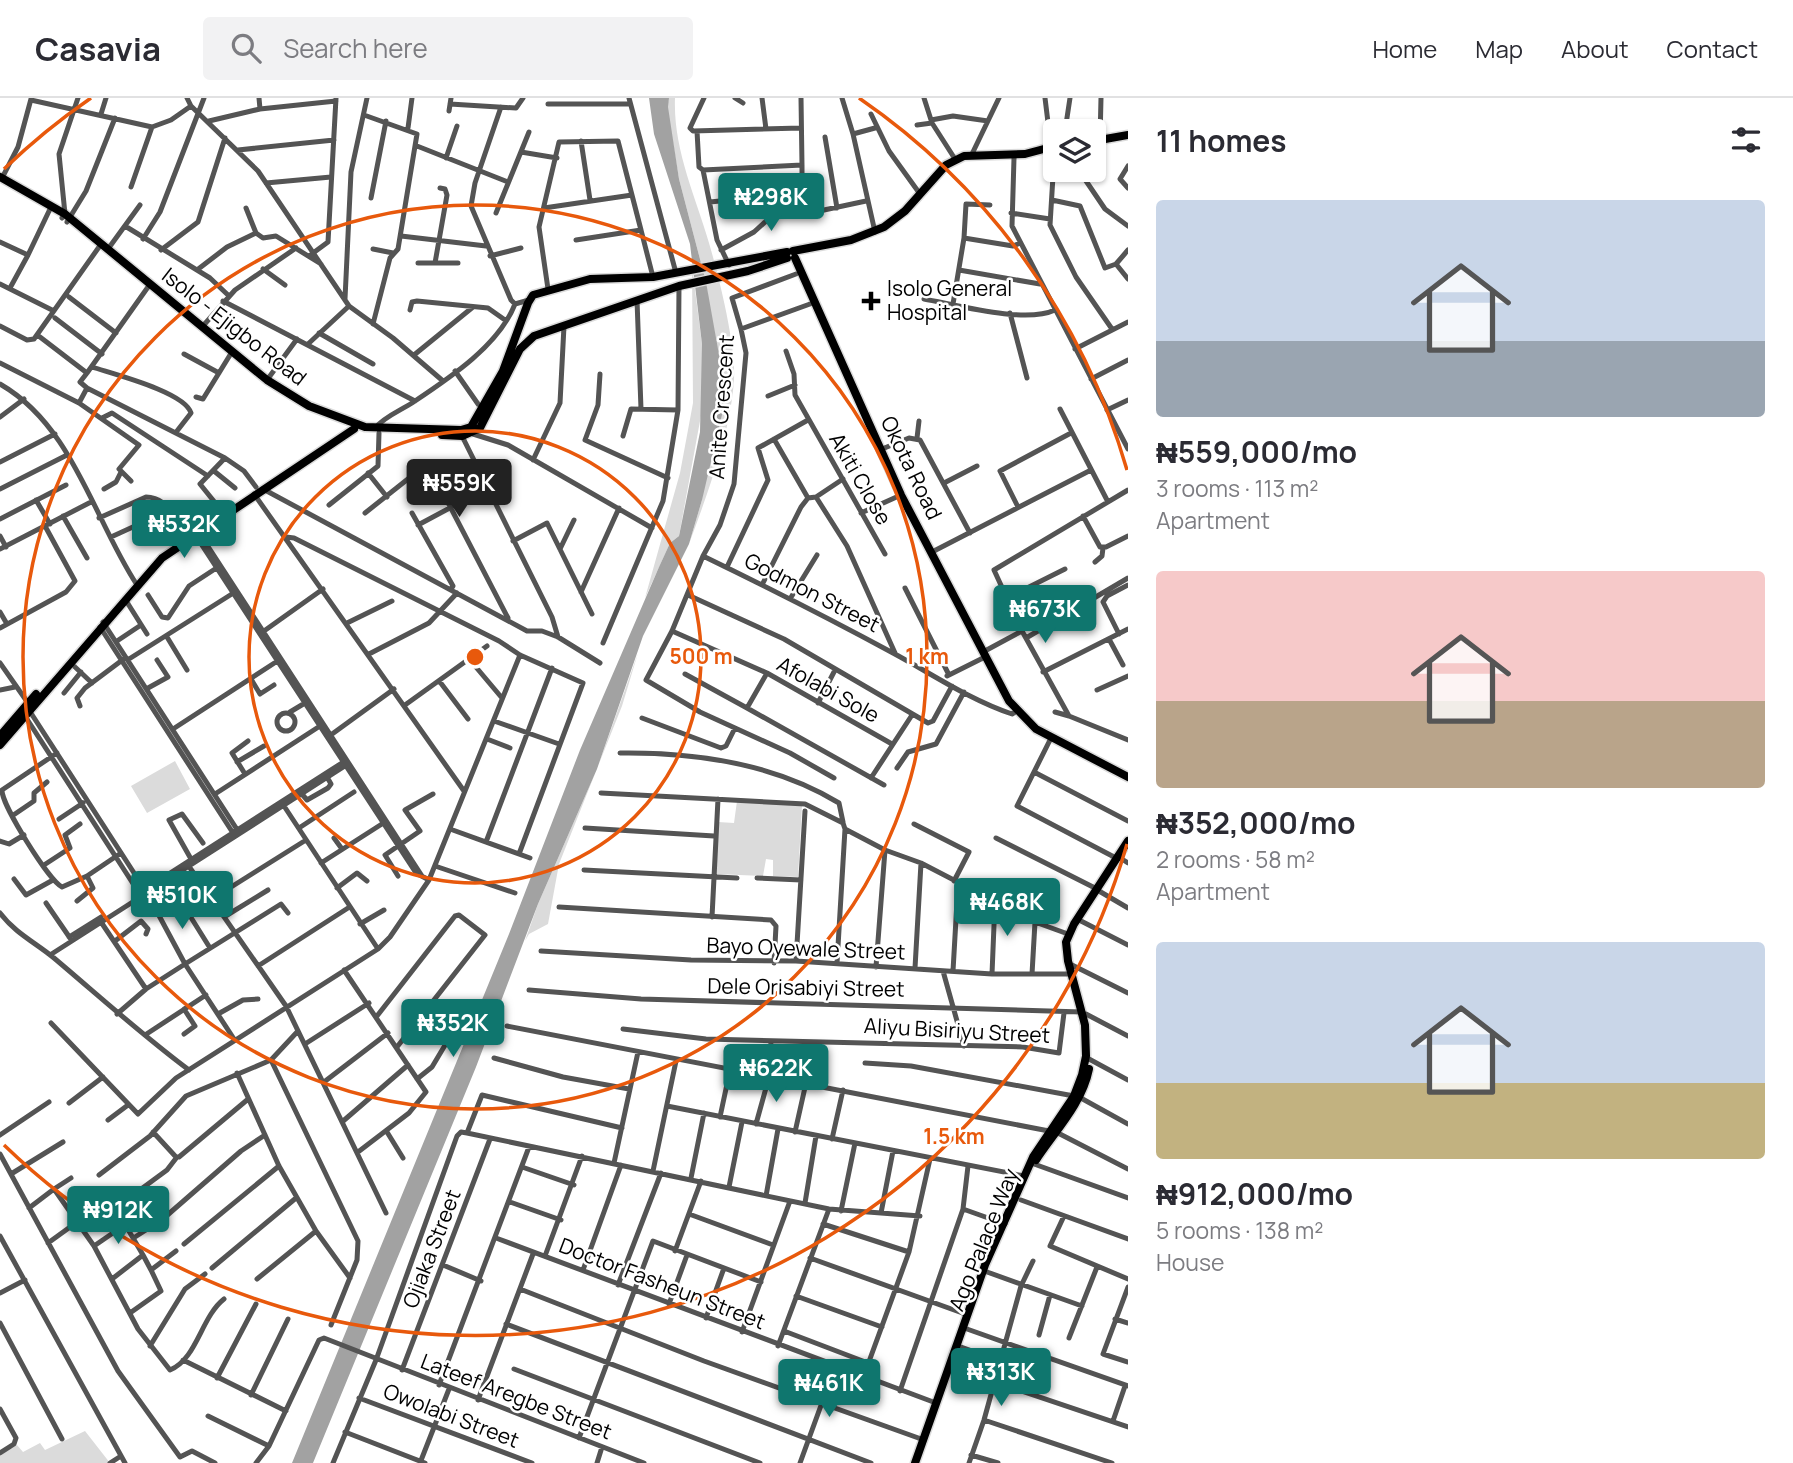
<!DOCTYPE html>
<html lang="en">
<head>
<meta charset="utf-8">
<style>
  :root { --surface:#fff; --page:#f2f2f3; --text:#2b2b33; --muted:#7c7c81; --line:#e1e1e2; --accent:#0f766e }
  body { margin:0; font-family:Manrope,sans-serif; background:var(--page); color:var(--text); height:100vh; display:flex; flex-direction:column; font-size:26px; white-space:nowrap }
  * { box-sizing:border-box; margin:0 }
  p { font-size:23px; color:var(--muted) }
  .icon { flex:none; width:38px; height:38px; fill:none; stroke:currentColor; stroke-width:2; stroke-linecap:round; stroke-linejoin:round }
  .map { position:relative; flex:1; overflow:hidden }
  .sheet { display:flex; flex-direction:column; background:var(--surface); width:665px }
  .sheet>* { flex:none }
  .fabs { position:absolute; left:1043px; top:21px; display:grid; gap:14px }
  .fabs a { display:grid; place-items:center; width:63px; height:63px; border-radius:7px; background:var(--surface); box-shadow:0 2px 5px #0004; font-size:35px }
  .price { position:absolute; translate:-50% -60px; padding:0 16px; border-radius:7px; background:var(--accent); color:#fff; font-size:23px; line-height:46px; filter:drop-shadow(0 2px 4px #0008) }
  .price::after { content:''; position:absolute; left:50%; top:42px; width:21px; height:16px; margin-left:-10px; background:inherit; clip-path:polygon(0 0,100% 0,50% 100%) }
  .price.current { background:#222; color:#fff }
  ul { padding:0; list-style:none }
  li { display:grid; align-content:center; gap:14px; height:371px; padding:0 28px }
  li span { display:grid; place-items:center; height:217px; border-radius:7px; color:#555 }
  li>.icon { margin-inline-start:auto }
  span .icon { width:126px; height:126px; fill:#fffc; stroke-width:1 }
  li b { font-size:30px }
  h2 { display:flex; justify-content:space-between; align-items:center; height:84px; padding:0 28px; font-size:30px }
  header { display:flex; align-items:center; gap:42px; box-sizing:border-box; height:98px; padding:0 35px; background:var(--surface); border-bottom:2px solid var(--line) }
  header strong { font-size:33px }
  nav { display:flex; gap:38px; margin-inline-start:auto; font-size:24px }
  .search { width:490px; height:63px; background:var(--page); display:flex; align-items:center; gap:18px; box-sizing:border-box; padding:0 24px; border-radius:7px; color:var(--muted); font-size:26px }
  main { display:flex; flex:1; min-height:0 }
  .map>svg:first-child { display:block }
  .green { fill:#dbdbdb }
  .water { fill:#a2a2a2 }
  .lines { fill:none; stroke-linecap:round; stroke-linejoin:round }
  .major-casing { stroke:#dbdbdb; stroke-width:11 }
  .minor { stroke:#545454; stroke-width:5 }
  .major { stroke:#000; stroke-width:8 }
  .ring { fill:none; stroke:#e8590c; stroke-width:3.5 }
  .poi-dot { fill:#000; stroke:#fff; stroke-width:2.5 }
  .labels { text-anchor:middle; stroke-width:5; stroke-linejoin:round; paint-order:stroke }
  .poi-label { font-size:21px; fill:#000; stroke:#fff; text-anchor:start }
  .street-label { font-size:21px; fill:#000; stroke:#fff }
  .centre { fill:#e8590c; stroke:#fff; stroke-width:3.5 }
  .ring-label { font-size:21px; text-anchor:middle; font-weight:bold; fill:#e8590c; stroke:#fff; stroke-width:5; stroke-linejoin:round; paint-order:stroke }
</style>
</head>
<body>
<header>
<strong>Casavia</strong>
<div class="search"><svg class="icon" aria-label="search" viewBox="0 0 24 24"><circle cx="10" cy="10" r="6"/><path d="M15 15l6 6"/></svg>Search here</div>
<nav><a>Home</a><a>Map</a><a>About</a><a>Contact</a></nav>
</header>
<main>
<div class="map">
<svg width="1128" height="1365" viewBox="0 0 1128 1365">
  <rect width="100%" height="100%" fill="#fff"/>
  <!-- green -->
  <path class="green" d="M669,0H675C673,51 695,97 709,145C719,179 736,247 734,281C731,334 707,397 689,446L702,402L712,230L706,184L679,81L667,9Z
    M692,169L702,246V312L679,438L670,445L645,500L680,375L693,305Z
    M638,555L622,608L559,766L548,826L529,836L525,843L538,806L597,671Z
    M175,663L190,691L147,715L131,688Z
    M737,703L802,708L798,779L773,778V762L766,761L763,778L716,776L718,724L734,725Z
    M85,1333L110,1365H0V1357L17,1347L23,1354L40,1345L45,1352Z"/>
  <!-- water -->
  <path class="water" d="M649,0H669L668,9L679,81L706,184L723,279L724,308L702,402L689,446L643,538L597,671L538,806L476,969L313,1365H292L509,836L580,652L659,469L670,445L679,438L700,334L702,246L690,146L654,36Z"/>
  <g class="lines">
    <!-- major casing -->
    <g class="major-casing">
      <path id="major" d="M1094,43L1128,37
        M0,79L65,116L267,282L309,308L365,329L461,332L471,329L503,273L528,205L533,197L590,181L653,179L787,154
        M793,153L851,142L884,129L905,113L946,67L964,58L1025,56L1055,48
        M795,160L901,397L1009,603L1036,631L1128,679
        M442,337L462,338L480,330L520,251L534,238L679,188L748,173L787,160
        M0,638L36,596
        M0,647L162,460L354,331
        M1036,1062C1055,1033 1082,1006 1089,971
        M915,1365L985,1167L1033,1059L1074,998L1082,977L1086,958L1085,927L1068,863L1066,844L1074,826L1128,743"/>
    </g>
    <!-- minor -->
    <path class="minor" d="M187,0L191,8L258,73L349,208L393,240L443,283
      M259,0L260,11
      M629,0L676,175
      M704,0L690,30L693,33L801,30
      M735,0L743,5
      M762,0L766,31
      M842,0L853,36L875,134
      M924,0L932,25L955,61
      M1045,0L1051,49
      M31,2L152,29
      M450,6L516,10L523,0
      M548,6H630
      M501,9L475,85L471,108L511,202L515,206L529,202
      M449,13L451,0
      M101,16L106,0
      M871,16L889,53L920,96
      M364,17L417,36L398,151L390,160L373,226
      M931,22L953,18L988,23
      M209,23L260,11L336,3
      M917,27L932,25
      M408,30L412,0
      M697,33L699,69L703,72
      M1065,33L1070,0
      M853,36L875,30
      M825,39L837,110
      M1100,42L1101,0
      M581,43L590,102
      M417,48L508,84
      M238,52L334,42
      M1050,53L1053,78L1050,127L1076,179L1112,231
      M521,54L557,60
      M972,56L999,0
      M446,60L457,28
      M1014,60L1012,128L1128,351
      M1128,68L1120,81L1128,90
      M1082,77L1105,111L1128,128
      M2,80L18,49L31,1
      M266,85L331,79
      M131,89L152,29L171,22L191,8
      M371,100L386,23
      M1052,102L1080,108L1105,170L1116,166L1128,152
      M710,104L797,95L802,83V67
      M246,110L256,135L263,140L276,138L321,166
      M544,110L632,97
      M496,115L529,34
      M1011,115L1050,121
      M62,120L65,116L59,56L78,0
      M67,124L86,93L115,20
      M125,128L210,180L228,197
      M401,138L486,148
      M964,140L1013,148L1020,145
      M143,141L160,114L204,0
      M576,142L641,132L653,179
      M0,144L28,157L10,190
      M108,151L140,107
      M373,151L393,155
      M161,152L198,124L225,40
      M721,152L754,134L775,115L796,118L866,103
      M28,157L50,111
      M309,158L328,144L336,0
      M490,158L521,150
      M418,165H458
      M435,165L447,97L445,91L440,90
      M1116,166L1128,181
      M729,167L717,142L703,72L802,67L801,0
      M263,171L285,187
      M197,172L227,149L256,135
      M959,172L1040,186
      M0,186L54,213
      M548,191L539,129L559,44L618,43L641,132
      M69,199L116,235
      M345,201L351,74L367,0
      M924,201C957,207 1025,226 1055,212
      M637,202L641,311
      M223,203L415,303
      M810,206L741,231L746,255L734,386L720,427L703,458L672,533L646,582L700,614L790,655L834,680
      M953,206L964,140L966,106L990,107
      M410,212L412,204L417,203L488,210L505,222
      M1010,215L1027,280
      M55,220L102,256
      M0,228L27,242L34,241L99,149
      M202,229L235,192L296,150
      M741,231L732,200L796,176
      M319,235L373,266
      M40,239L87,275L148,189
      M308,246L349,208
      M1075,251L1128,224
      M786,253L794,276L795,297L885,456
      M184,256L219,275
      M414,257L473,209
      M0,265L79,305L139,347L119,371L131,383
      M92,269C113,276 185,294 191,315L177,333
      M455,273L478,306
      M600,276L598,307L585,342L668,380
      M1091,281L1128,262
      M267,282L297,241
      M0,286C73,328 93,420 137,487
      M87,290L225,360L244,373L256,389
      M768,298L795,287
      M196,299L203,301L230,257
      M79,305L87,290L80,284L87,275
      M1060,311L1108,404
      M1107,312L1128,302
      M0,319L24,301
      M102,320L112,315L208,378
      M375,330C385,318 402,312 415,303C451,279 499,247 515,206
      M473,336L508,347L652,430
      M462,338L552,519L558,539
      M623,338L631,311L678,312
      M917,340L919,323
      M774,341L808,400
      M882,351L909,340L920,342L970,435
      M533,362L560,305L564,228
      M0,364L55,336
      M214,373L235,390
      M368,375L387,399
      M944,385L977,368
      M0,391L67,357
      M104,391L116,384L121,374
      M263,391L527,533H542L558,539L600,565
      M1128,392L994,472L1022,533L1069,618L1128,642
      M443,395L508,520
      M254,396L464,693
      M816,399L847,448L895,555
      M36,402L50,426
      M329,407L378,368L379,335
      M1018,409L1000,373L1071,335
      M221,412L200,386L225,360
      M365,415L418,373
      M412,415L453,488L451,491
      M861,415L901,397
      M63,418L87,460
      M1083,418L1100,449H1106L1128,438
      M99,420L146,399C162,399 171,412 181,423
      M0,421L66,387
      M418,427L487,390
      M196,430L422,778
      M192,432L416,775L429,782
      M0,438L6,449
      M111,439L135,428
      M286,439L294,440L499,543L520,557L583,585L519,756
      M513,443L547,425L592,516
      M0,451L91,404
      M560,451L574,422
      M932,454L1091,372
      M703,458C767,489 830,521 893,555C932,576 970,602 1012,616L1017,613
      M1095,464L1102,458L1103,450
      M727,469L768,382L758,350L808,322
      M762,487L801,409L808,400L816,399L843,381
      M905,490L949,577
      M581,494L619,410
      M148,497L162,519L168,520L189,488L218,469
      M688,497L784,541L928,625L933,623L952,588
      M1007,500L1065,471
      M125,501L147,536
      M790,501L817,457
      M0,514L7,526
      M103,524L238,733
      M347,525L392,503
      M100,529L233,735
      M0,530L66,494L75,483L45,428
      M264,533L323,491
      M672,533L767,575L892,646
      M1119,536L1103,504L1107,498L1128,487
      M167,539L187,572
      M1026,540L1128,480
      M1109,541L1123,567
      M117,543L141,527
      M603,545L663,403L678,312L679,188
      M983,554L1022,533
      M369,556L429,525L457,495
      M129,561L235,494
      M470,562L502,600
      M0,565L28,605
      M75,569L92,585
      M1043,574L1128,531
      M685,576L747,610L767,575
      M947,578L985,559
      M251,581L260,596L274,587
      M440,584L468,621
      M148,590L168,579L157,562
      M0,592L15,589
      M1097,592L1128,578
      M64,595L81,574
      M818,605L835,572
      M405,607L487,548
      M80,608L77,600L85,590L125,560
      M747,610L884,687
      M29,612L145,792
      M290,614L305,605
      M1055,614L1069,618
      M277 624a9 9 0 1 1 18 0a9 9 0 1 1-18 0Z
      M25,618L141,798
      M642,620L721,650L726,648L735,630
      M494,623L559,646
      M173,631L279,562
      M328,639L394,591
      M1051,640L1017,708L1116,760
      M487,641L510,650
      M57,655L2,692C1,706 49,783 62,789L87,778L121,755
      M620,655C696,654 773,665 839,705L843,724
      M237,664L264,648
      M897,670L908,654L936,646L964,594
      M1034,674L1128,723
      M245,676L232,655L248,643
      M871,680L912,617
      M301,695L307,702L328,690L331,686L327,679
      M601,695L805,706L843,725L845,731L885,752L921,765L1035,824L1068,836
      M215,696L320,628
      M284,708L378,851
      M12,718L34,703V695L47,684
      M59,721L83,705
      M914,726L969,754L954,783
      M299,730L354,694
      M585,730L714,738
      M450,731L530,760
      M334,740L342,751
      M996,740L1097,791
      M0,743L9,746L24,737
      M486,744L552,570
      M1117,758L1128,765
      M191,761L169,722L182,716L203,745
      M321,765L385,724
      M44,767L70,750L65,737L80,726
      M188,767L286,908L386,1115
      M435,768L515,795
      M584,772L737,780
      M398,778L385,757L420,733L405,712L433,696
      M757,780L801,782
      M14,781L26,797L53,782
      M167,781L210,850
      M337,790L357,775L367,783
      M1099,793L1128,810
      M139,795L345,663
      M212,801L306,742
      M77,803L93,790L87,778
      M46,805L70,840
      M559,809L771,822L776,828L774,865
      M0,815C15,835 36,845 54,860C99,898 142,937 189,972
      M224,819L268,792
      M712,819L718,701
      M1081,823L1128,847
      M101,824L146,891L185,866L156,812
      M360,826L384,812
      M69,839L101,819
      M115,843L141,823L148,831L146,836
      M541,853L691,862L796,863L992,876H1071
      M50,857L348,666
      M796,863L805,713
      M837,865L845,731
      M1072,867L1128,895
      M258,868L348,810
      M876,869L885,752
      M915,870L921,765
      M344,872L426,994L409,1015L358,1054
      M943,873L964,948
      M953,873L958,786
      M992,876L995,803
      M1032,876L1035,824
      M529,892L641,901L1082,914
      M117,916L146,891
      M218,916L243,902L258,901
      M1086,916L1128,938
      M377,918L455,818L459,817L485,837L397,949
      M51,925L138,1016L176,980L378,851L390,839L429,782L520,557
      M507,928L1049,1033
      M623,931L706,941L1023,949L1059,955L1064,915
      M184,936L195,928L184,911
      M145,937L206,897
      M234,941L185,866L281,806L288,815
      M305,946L369,905
      M494,960L563,979L629,991
      M1089,961L1128,982
      M271,962L358,1143L357,1162L331,1227
      M865,965L911,968L1074,998
      M237,975L279,1068L316,1133L257,1181
      M417,981L432,969L463,917
      M324,984L388,935
      M1079,999L1128,1026
      M69,1005L103,979
      M667,1008L1024,1078
      M720,1019L730,972
      M108,1022L128,1007
      M342,1024L408,967
      M756,1026L769,979L771,943
      M622,1030L482,997L467,1035L829,1111L920,1118
      M153,1034L176,1059H179L247,1002
      M387,1034L403,1060
      M795,1034L806,985
      M1056,1034L1128,1071
      M0,1037L49,1004
      M832,1041L843,992
      M0,1056L118,1273L180,1359L192,1353L215,1365
      M614,1065L638,954
      M1034,1066L1128,1100
      M522,1069L574,1087
      M653,1073L676,963
      M11,1076L63,1044
      M99,1077L150,1038L186,998L271,962L298,933
      M691,1080L704,1015
      M729,1089L742,1024
      M54,1091L71,1080
      M766,1098L778,1031
      M129,1100L167,1072L177,1059
      M1021,1102L1128,1141
      M510,1104L561,1122
      M805,1105L816,1038
      M29,1110L54,1091L94,1148L138,1231L170,1272C197,1261 201,1219 224,1201
      M116,1111L143,1157
      M963,1111L1005,1126
      M841,1113L855,1045
      M881,1115L893,1053
      M689,1116L773,1147
      M1064,1118L1050,1148L1128,1181
      M164,1120L241,1053L265,1037
      M823,1126L909,1154
      M316,1133L350,1180
      M0,1138L125,1365
      M135,1139L149,1130
      M496,1140L936,1305
      M48,1145L77,1124
      M184,1146L279,1068
      M94,1148L126,1126
      M675,1153L701,1083
      M545,1158L582,1058
      M810,1160L968,1217
      M443,1167L481,1183
      M212,1170L296,1100
      M583,1172L621,1067
      M987,1174L1082,1208
      M112,1181L143,1157L151,1172L176,1153
      M618,1187L661,1075
      M1128,1189L1103,1256L1128,1264
      M520,1191L704,1263L924,1342
      M0,1195L25,1182
      M796,1198L882,1229
      M669,1206L687,1157
      M130,1215L161,1193L151,1172
      M706,1220L724,1170
      M1115,1221L1128,1225
      M0,1225L62,1341
      M506,1226L871,1365
      M967,1231L1128,1288
      M784,1233L868,1265
      M742,1234L790,1103
      M1039,1237L1050,1197
      M1069,1240L1097,1169
      M150,1248L185,1191L205,1176
      M778,1248L829,1111
      M961,1249L1000,1263
      M183,1262L286,1313
      M514,1271L760,1365
      M402,1272L490,1041
      M217,1280L256,1206
      M863,1280L909,1154L930,1061
      M995,1284L1128,1329
      M439,1287L529,1049
      M900,1293L963,1111L968,1068
      M251,1297L288,1221
      M359,1300L532,1365
      M478,1302L533,1156
      M0,1311L16,1340L14,1346L0,1355
      M208,1318L269,1348
      M984,1322L1112,1365
      M1113,1323L1125,1288
      M345,1334L425,1365
      M579,1340L653,1143L761,1184
      M971,1357L998,1365
      M110,1365L121,1358
      M256,1365L269,1348L319,1242L324,1240L644,1365
      M333,1365L376,1262L457,1038L461,1034L467,1035
      M420,1365L449,1291
      M597,1365L602,1349
      M800,1365L835,1269
      M969,1365L984,1322L1021,1188L1033,1163"/>
    <!-- major -->
    <use href="#major" class="major"/>
  </g>
  <!-- distance rings -->
  <g class="ring">
    <circle cx="475" cy="559" r="226"/>
    <circle cx="475" cy="559" r="452"/>
    <path d="M1127 746A678 678 0 0 1 4 1047M4 71A678 678 0 0 1 91 0M859 0A678 678 0 0 1 1127 372"/>
  </g>
  <!-- markers -->
  <path class="poi-dot" d="M867.5 192.5h7v7h7v7h-7v7h-7v-7h-7v-7h7z"/>
  <g class="labels">
    <!-- poi labels -->
    <g class="poi-label">
      <text x="887" y="198">Isolo General<tspan x="887" dy="24">Hospital</tspan></text>
    </g>
    <!-- street labels -->
    <g class="street-label">
      <text transform="translate(234 229) rotate(38)" y="7">Isolo - Ejigbo Road</text>
      <text transform="translate(722 309) rotate(-86)" y="7">Anite Crescent</text>
      <text transform="translate(911 370) rotate(64)" y="7">Okota Road</text>
      <text transform="translate(860 381) rotate(60)" y="7">Akiti Close</text>
      <text transform="translate(812 495) rotate(27)" y="7">Godmon Street</text>
      <text transform="translate(828 592) rotate(29)" y="7">Afolabi Sole</text>
      <text transform="translate(806 851) rotate(2)" y="7">Bayo Oyewale Street</text>
      <text transform="translate(806 890) rotate(1)" y="7">Dele Orisabiyi Street</text>
      <text transform="translate(957 933) rotate(3)" y="7">Aliyu Bisiriyu Street</text>
      <text transform="translate(984 1142) rotate(-68)" y="7">Ago Palace Way</text>
      <text transform="translate(432 1151) rotate(-69)" y="7">Ojiaka Street</text>
      <text transform="translate(662 1186) rotate(21)" y="7">Doctor Fasheun Street</text>
      <text transform="translate(516 1299) rotate(21)" y="7">Lateef Aregbe Street</text>
      <text transform="translate(451 1318) rotate(21)" y="7">Owolabi Street</text>
    </g>
  </g>
  <circle cx="475" cy="559" r="10" class="centre"/>
  <g class="ring-label">
    <text x="701" y="566">500 m</text>
    <text x="927" y="566">1 km</text>
    <text x="954" y="1046">1.5 km</text>
  </g>
</svg>
<div class="fabs">
<a><svg class="icon" aria-label="layers" viewBox="0 0 24 24"><path d="M12 4l9 5-9 5-9-5zM3 14l9 5 9-5"/></svg></a>
</div>
<b class="price" style="left:771px;top:135px">₦298K</b>
<b class="price current" style="left:459px;top:421px">₦559K</b>
<b class="price" style="left:184px;top:462px">₦532K</b>
<b class="price" style="left:1045px;top:547px">₦673K</b>
<b class="price" style="left:182px;top:833px">₦510K</b>
<b class="price" style="left:1007px;top:840px">₦468K</b>
<b class="price" style="left:453px;top:961px">₦352K</b>
<b class="price" style="left:776px;top:1006px">₦622K</b>
<b class="price" style="left:118px;top:1148px">₦912K</b>
<b class="price" style="left:1001px;top:1310px">₦313K</b>
<b class="price" style="left:829px;top:1321px">₦461K</b>
</div>
<section class="sheet">
<h2>11 homes<svg class="icon" aria-label="filters" viewBox="0 0 24 24"><path d="M4 7h16M4 17h16"/><circle cx="9" cy="7" r="2"/><circle cx="15" cy="17" r="2"/></svg></h2>
<ul>
<li><span style="background:linear-gradient(#c9d6e8 65%,#9aa5b1 0)"><svg class="icon" aria-label="home" viewBox="0 0 24 24"><path d="M3 11l9-7 9 7M6 9v11h12V9"/></svg></span><div><b>₦559,000/mo</b><p>3 rooms · 113 m²</p><p>Apartment</p></div></li>
<li><span style="background:linear-gradient(#f6c9c9 60%,#b9a48a 0)"><svg class="icon" aria-label="home" viewBox="0 0 24 24"><path d="M3 11l9-7 9 7M6 9v11h12V9"/></svg></span><div><b>₦352,000/mo</b><p>2 rooms · 58 m²</p><p>Apartment</p></div></li>
<li><span style="background:linear-gradient(#c9d6e8 65%,#c2b280 0)"><svg class="icon" aria-label="home" viewBox="0 0 24 24"><path d="M3 11l9-7 9 7M6 9v11h12V9"/></svg></span><div><b>₦912,000/mo</b><p>5 rooms · 138 m²</p><p>House</p></div></li>
</ul>
</section>
</main>
</body>
</html>
